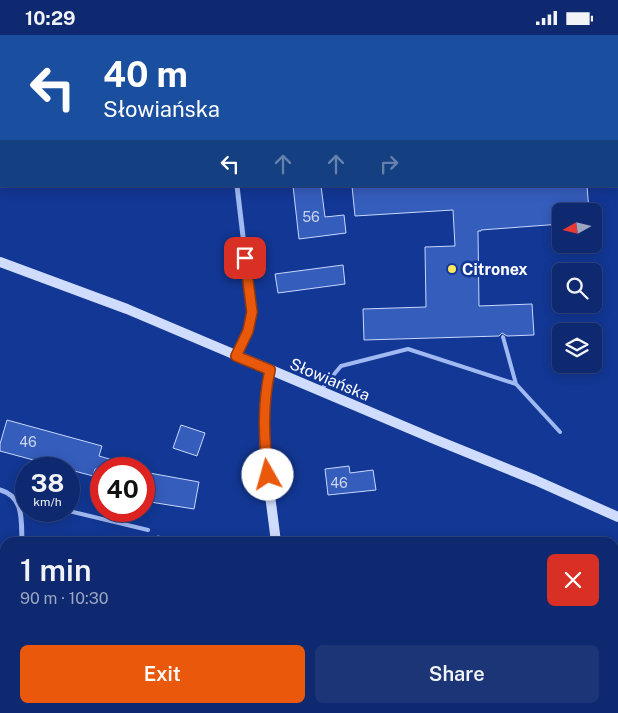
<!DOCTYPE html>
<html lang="en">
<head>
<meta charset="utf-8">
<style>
  :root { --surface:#0e296f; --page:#1c3577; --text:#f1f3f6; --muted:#9ba6c3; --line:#2e4582; --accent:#ea580c }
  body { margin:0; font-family:"Public Sans",sans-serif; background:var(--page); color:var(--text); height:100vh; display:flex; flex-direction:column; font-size:19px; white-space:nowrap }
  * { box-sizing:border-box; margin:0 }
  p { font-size:16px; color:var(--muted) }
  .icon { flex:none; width:28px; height:28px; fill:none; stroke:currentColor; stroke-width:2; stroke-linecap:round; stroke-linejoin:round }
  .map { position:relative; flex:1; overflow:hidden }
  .panel { position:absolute; left:0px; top:502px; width:619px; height:176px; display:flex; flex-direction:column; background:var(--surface); border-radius:15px 15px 0 0; box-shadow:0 2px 12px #0003,0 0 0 1px var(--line) }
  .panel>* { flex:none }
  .guide { position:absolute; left:0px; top:0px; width:619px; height:152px; box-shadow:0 2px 12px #0003,0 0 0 1px var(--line); background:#1a4fa0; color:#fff; overflow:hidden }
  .needle { width:32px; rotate:262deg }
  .tools { position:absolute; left:552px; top:168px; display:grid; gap:10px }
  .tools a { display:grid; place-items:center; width:50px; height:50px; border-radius:8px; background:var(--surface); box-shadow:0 2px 12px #0003,0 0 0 1px var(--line); font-size:25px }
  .speed { position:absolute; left:15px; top:422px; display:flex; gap:10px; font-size:25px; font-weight:700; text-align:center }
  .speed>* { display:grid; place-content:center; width:65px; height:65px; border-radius:50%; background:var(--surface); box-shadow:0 2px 12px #0003,0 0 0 1px var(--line); line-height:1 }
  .speed small { font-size:12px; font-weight:400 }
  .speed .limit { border:8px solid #d22; background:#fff; color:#111 }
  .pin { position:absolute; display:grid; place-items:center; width:42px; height:42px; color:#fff; margin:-21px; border-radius:10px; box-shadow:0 2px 8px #0006 }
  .me { position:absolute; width:55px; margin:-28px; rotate:353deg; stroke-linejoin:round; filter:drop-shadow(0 0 4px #0008) }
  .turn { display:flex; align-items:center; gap:18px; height:105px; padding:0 20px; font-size:22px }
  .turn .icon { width:65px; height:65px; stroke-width:2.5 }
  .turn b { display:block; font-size:35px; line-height:42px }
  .lanes { display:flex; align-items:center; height:48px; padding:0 20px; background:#0003; justify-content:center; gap:25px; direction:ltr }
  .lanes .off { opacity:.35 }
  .round { display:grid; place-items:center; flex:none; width:52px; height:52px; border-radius:8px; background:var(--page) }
  .summary { display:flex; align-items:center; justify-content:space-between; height:85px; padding:0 20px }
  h1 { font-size:30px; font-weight:600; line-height:38px }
  .action { display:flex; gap:10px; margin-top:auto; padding:10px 20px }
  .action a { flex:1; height:58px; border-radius:8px; background:var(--accent); color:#fff; font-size:20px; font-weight:600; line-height:58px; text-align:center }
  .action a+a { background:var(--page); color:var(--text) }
  .status { display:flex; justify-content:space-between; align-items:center; height:35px; padding:0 25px; background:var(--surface); direction:ltr }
  .status svg { height:14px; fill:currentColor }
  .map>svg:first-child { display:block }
  .green { fill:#244fb4 }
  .building { fill:#355dbc; stroke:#c8d8fd }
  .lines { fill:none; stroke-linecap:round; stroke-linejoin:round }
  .path { stroke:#a0b9f3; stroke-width:3; stroke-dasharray:2.5 4; stroke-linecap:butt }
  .lane { stroke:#a0b9f3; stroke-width:4 }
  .street { stroke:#a0b9f3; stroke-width:5 }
  .secondary { stroke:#cfdcfd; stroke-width:10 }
  .route-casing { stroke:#983908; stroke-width:12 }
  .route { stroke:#ea580c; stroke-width:9 }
  .poi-dot { fill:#ffe962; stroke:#123794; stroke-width:2 }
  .labels { text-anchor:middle; stroke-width:5; stroke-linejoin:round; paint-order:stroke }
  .number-label { font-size:14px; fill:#ccd6ee }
  .poi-label { font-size:16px; font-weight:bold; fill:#fff; stroke:#123794; text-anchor:start }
  .street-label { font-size:16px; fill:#fff; stroke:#123794 }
</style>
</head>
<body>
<div class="status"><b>10:29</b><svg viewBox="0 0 49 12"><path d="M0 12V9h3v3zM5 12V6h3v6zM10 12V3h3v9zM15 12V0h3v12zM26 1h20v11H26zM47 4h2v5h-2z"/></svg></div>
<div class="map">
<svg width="618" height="678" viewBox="0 0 618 678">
  <rect width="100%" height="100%" fill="#123794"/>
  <path class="green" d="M618,587V678H340V674H614V588Z"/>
  <path class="building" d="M293,151H321L325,182L344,180L346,198L299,204Z
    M352,151H587L589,176H561V189L481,195V196H478L479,271L532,269L534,300L507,301L502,298L499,301L364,305L363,274L426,272L425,212L455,211L453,175L355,181Z
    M343,230L345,249L278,258L275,239Z
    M7,385L102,411L99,421L130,430L129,434H95L93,441L0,416V409Z
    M181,390L205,398L197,421L173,413Z
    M349,431L350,438L373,435L376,455L328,460L325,434Z
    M144,437L199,447L194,474L144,466Z"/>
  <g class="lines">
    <path class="path" d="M157,502L207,508
      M614,537L618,539
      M614,577L618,575
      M0,658H5
      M435,674L453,678
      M375,678L376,674"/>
    <path class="lane" d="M503,302L516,349
      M320,356L341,331L408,314L516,349L560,397
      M17,466L26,467
      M69,476L148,495"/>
    <path class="street" d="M218,0L219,1
      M236,321L248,296L252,277L237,151
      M0,455C25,462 21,486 22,508
      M0,551L5,552
      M35,674V678"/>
    <path class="secondary" d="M0,227L127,274L434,404L535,445L618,482
      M270,335C256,392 270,451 276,508
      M296,674L297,678"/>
  </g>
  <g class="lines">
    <defs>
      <path id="route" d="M245,223L252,277L248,296L236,321L270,335C262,370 264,405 268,440"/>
    </defs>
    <use href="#route" class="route-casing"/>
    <use href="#route" class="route"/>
  </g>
  <circle class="poi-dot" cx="452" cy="234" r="5"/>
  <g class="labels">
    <g class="number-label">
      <text x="311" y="187">56</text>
      <text x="28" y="412">46</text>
      <text x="339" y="453">46</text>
    </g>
    <g class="poi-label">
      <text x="462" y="240">Citronex</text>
    </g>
    <g class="street-label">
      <text transform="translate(330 344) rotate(23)" y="6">Słowiańska</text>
    </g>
  </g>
</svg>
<div class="tools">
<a><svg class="needle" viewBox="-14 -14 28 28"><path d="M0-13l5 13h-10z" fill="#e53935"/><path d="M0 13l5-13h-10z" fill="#9ba6c3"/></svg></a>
<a><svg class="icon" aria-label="search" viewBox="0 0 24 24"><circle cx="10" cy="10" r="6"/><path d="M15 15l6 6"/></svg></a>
<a><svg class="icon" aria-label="layers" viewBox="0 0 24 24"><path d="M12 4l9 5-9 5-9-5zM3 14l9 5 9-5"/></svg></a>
</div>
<div class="speed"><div>38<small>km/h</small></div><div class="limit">40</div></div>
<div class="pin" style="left:245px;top:223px;background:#d93025"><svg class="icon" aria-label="arrive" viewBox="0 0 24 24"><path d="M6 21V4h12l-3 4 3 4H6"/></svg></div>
<svg class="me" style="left:268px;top:440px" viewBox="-20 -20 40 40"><circle r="19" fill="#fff"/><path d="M0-13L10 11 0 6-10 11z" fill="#ea580c"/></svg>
<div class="guide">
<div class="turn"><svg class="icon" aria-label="left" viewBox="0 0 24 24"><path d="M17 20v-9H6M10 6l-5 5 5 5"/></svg><div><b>40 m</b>Słowiańska</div></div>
<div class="lanes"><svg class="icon" aria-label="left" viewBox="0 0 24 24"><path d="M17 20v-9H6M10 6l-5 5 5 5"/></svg><svg class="icon off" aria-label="ahead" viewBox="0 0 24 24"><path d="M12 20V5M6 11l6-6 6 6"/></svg><svg class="icon off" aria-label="ahead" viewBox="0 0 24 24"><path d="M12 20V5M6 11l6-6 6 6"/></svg><svg class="icon off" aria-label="right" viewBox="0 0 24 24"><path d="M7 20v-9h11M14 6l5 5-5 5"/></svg></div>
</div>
<section class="panel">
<div class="summary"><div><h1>1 min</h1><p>90 m · 10:30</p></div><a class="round" style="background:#d93025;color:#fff"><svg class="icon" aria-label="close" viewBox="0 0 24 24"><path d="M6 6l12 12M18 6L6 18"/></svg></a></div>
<div class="action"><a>Exit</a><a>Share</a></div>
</section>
</div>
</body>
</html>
